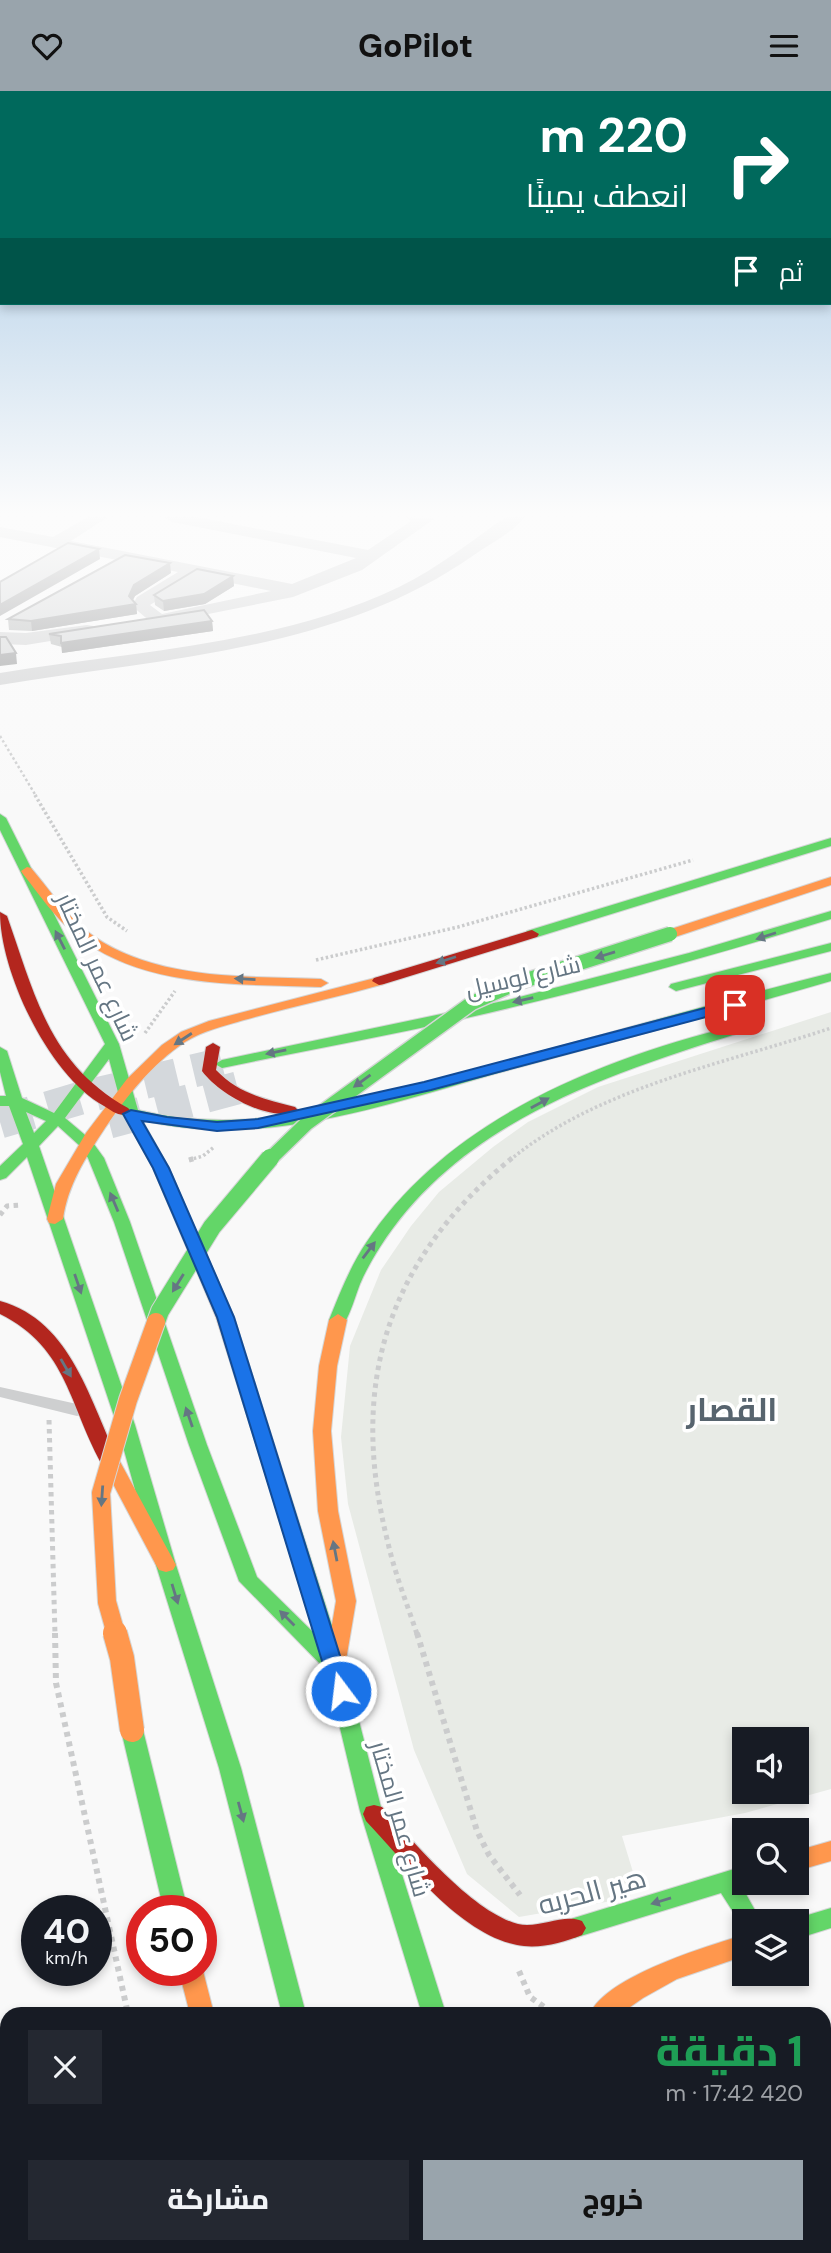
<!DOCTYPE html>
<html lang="ar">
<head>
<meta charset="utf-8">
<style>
  :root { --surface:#171b24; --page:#242831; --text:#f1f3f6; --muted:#9ea1a6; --accent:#99a4ac }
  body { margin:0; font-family:"DM Sans",Cairo,sans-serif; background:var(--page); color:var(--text); direction:rtl; height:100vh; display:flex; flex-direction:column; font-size:26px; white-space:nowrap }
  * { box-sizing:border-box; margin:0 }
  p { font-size:23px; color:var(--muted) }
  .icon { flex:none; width:38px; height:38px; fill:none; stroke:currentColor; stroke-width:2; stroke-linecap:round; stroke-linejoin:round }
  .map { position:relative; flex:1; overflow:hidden; direction:ltr }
  .panel { position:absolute; left:0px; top:1916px; width:831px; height:247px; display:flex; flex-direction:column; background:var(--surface); border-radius:21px 21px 0 0; box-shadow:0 4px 10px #0003; direction:rtl }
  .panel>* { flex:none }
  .banner { position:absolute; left:0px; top:0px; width:831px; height:214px; box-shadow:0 4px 10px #0003; direction:rtl; background:#00695c; color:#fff; overflow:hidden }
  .controls { position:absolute; left:732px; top:1636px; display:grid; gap:14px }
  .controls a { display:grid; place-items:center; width:77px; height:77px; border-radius:0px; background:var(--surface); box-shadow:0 4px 10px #0003; font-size:35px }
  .speed { position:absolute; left:21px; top:1804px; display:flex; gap:14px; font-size:35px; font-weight:700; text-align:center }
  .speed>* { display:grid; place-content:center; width:91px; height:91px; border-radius:50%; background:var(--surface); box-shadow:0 4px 10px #0003; line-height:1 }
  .speed small { font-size:18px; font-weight:400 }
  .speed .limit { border:10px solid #d22; background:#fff; color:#111 }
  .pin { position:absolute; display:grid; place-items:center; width:60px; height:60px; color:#fff; margin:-30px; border-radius:14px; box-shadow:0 4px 10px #0006 }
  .me { position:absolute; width:77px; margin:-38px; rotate:345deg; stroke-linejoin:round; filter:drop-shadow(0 0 5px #0008) }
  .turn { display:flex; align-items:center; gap:24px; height:147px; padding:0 28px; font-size:32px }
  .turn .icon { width:91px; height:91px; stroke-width:2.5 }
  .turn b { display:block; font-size:49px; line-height:60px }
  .then { display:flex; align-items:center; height:66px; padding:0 28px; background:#0003; gap:14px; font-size:26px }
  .round { display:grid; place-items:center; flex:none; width:74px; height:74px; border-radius:0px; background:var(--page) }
  .head { display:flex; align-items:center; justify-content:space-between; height:119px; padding:0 28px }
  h1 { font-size:42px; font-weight:800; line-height:52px; color:#1e9e55 }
  .cta { display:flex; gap:14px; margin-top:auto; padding:14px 28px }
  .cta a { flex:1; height:80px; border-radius:0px; background:var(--accent); color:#111; font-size:28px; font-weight:800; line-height:80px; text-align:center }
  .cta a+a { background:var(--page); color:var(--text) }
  header { display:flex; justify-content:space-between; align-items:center; height:91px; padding:0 28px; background:var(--accent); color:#111; font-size:32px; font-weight:800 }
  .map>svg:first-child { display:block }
  .green { fill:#e8ebe6; fill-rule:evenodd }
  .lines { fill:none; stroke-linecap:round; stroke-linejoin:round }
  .highway-tunnel { stroke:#d4d8dc; stroke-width:33; stroke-dasharray:33 17; stroke-linecap:butt }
  .fast-casing { stroke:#d5d6d7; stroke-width:2 }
  .slow-casing { stroke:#d5d6d7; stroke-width:2 }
  .jam-casing { stroke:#d5d6d7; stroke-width:2 }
  .path-far3 { stroke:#cbcccd; stroke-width:2.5; stroke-dasharray:2.5 2.5; stroke-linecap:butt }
  .path-far2 { stroke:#cbcccd; stroke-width:3.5; stroke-dasharray:2.5 2.5; stroke-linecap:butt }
  .path-far1 { stroke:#cbcccd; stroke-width:5; stroke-dasharray:4.5 4.5; stroke-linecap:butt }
  .path { stroke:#cbcccd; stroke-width:6; stroke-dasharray:5 5; stroke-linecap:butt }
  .lane { fill:#cecfd0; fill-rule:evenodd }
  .street { fill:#cecfd0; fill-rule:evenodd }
  .fast { fill:#63d668; fill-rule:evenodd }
  .slow { fill:#ff974d; fill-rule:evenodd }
  .jam { fill:#b3261e; fill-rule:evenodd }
  .fast-bridge-far1-casing { stroke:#d5d6d6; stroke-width:17; stroke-linecap:butt }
  .fast-bridge-casing { stroke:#d5d6d6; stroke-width:20; stroke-linecap:butt }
  .slow-bridge-far1-casing { stroke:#d5d6d6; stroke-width:20; stroke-linecap:butt }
  .slow-bridge-casing { stroke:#d5d6d6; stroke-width:26; stroke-linecap:butt }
  .fast-bridge-far1 { stroke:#63d668; stroke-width:14 }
  .fast-bridge { stroke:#63d668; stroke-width:18 }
  .slow-bridge-far1 { stroke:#ff974d; stroke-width:18 }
  .slow-bridge { stroke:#ff974d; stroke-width:24 }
  .wall { fill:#b3b5b5 }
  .shaded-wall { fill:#929394 }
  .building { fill:#d0d2d3; stroke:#929394; stroke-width:2 }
  .oneway { fill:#657683 }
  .route { fill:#1a73e8; stroke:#114b97; stroke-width:2 }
  .labels { text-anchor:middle; stroke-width:7; stroke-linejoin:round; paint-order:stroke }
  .street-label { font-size:24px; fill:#657683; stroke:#fff }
  .near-street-label { font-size:28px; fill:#657683; stroke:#fff }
  .district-label { font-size:32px; font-weight:bold; fill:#57646e; stroke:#fff }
</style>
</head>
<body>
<header><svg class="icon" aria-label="menu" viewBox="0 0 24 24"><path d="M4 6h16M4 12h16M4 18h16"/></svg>GoPilot<svg class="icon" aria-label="heart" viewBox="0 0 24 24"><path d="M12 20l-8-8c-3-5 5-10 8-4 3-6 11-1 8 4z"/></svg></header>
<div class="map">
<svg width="831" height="2162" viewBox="0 0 831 2162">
  <rect width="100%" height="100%" fill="#f9f9f9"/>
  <path class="green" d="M831,921V1698L745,1722L622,1745L636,1791L629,1807L519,1826L467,1783L414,1659L348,1413L341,1346L350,1255L381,1179L411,1135L439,1101L493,1056L528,1031L598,996ZM744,1648H796V1701H744Z
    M831,1937V2162H704L701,2156H824V1939Z"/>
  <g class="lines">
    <path class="highway-tunnel" d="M0,1031L84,1006L222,973
      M109,1031L241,996"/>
    <defs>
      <path id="fast" d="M0,723L6,727L119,953L138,1019C262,1050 387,1002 507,970C615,941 723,909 831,882V890C727,920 624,948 520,976C399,1008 268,1061 142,1029L169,1077L191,1129L183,1134L175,1129L153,1077L124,1025L115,1020L122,1016L109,968L65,1027L91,1049L104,1067L130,1131L207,1354L257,1486L314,1542L262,1372L264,1367H278L280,1372L345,1575L382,1720L446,1923H422L360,1720L326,1579L239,1490L189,1354L114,1131L88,1067L80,1055L58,1035L39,1055L135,1334L176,1474L241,1677L306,1923H282L219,1677L156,1474L117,1334L27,1066L6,1087L0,1089V1075L23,1053L9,1015H0V1005H6L0,981V956L7,960L22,1007L54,1022L105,953L0,739ZM26,1021L46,1030L34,1042Z
        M831,747V755L537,846H527L525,843L527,840Z
        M831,820V828C709,866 586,900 462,928C382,946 302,960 222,977L215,973L222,969L508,909L689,862Z
        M831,852V860L676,900L669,896L671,893Z
        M734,935L739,936L741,939L739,942C606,984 460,1031 380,1156C373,1167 365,1181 360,1193C355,1206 351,1221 344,1233H332L329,1229C340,1202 350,1176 366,1152C446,1030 597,969 734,935Z
        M132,1630L140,1633L143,1639L188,1820H164L121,1639L124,1633Z
        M744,1775V1792H752L742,1796L761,1830H744V1838L721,1802L574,1847L566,1844L562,1837L566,1830L574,1827Z
        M831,1817V1837L796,1848V1830H788Z
        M246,2156H272L273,2162H247Z
        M342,2156H368L370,2162H344Z
        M493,2156H519L521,2162H495Z
        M537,2156H563L564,2162H538Z"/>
      <path id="slow" d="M27,776L31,777C49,798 64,821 84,838C148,890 243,885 321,888L328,892L321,896C241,893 141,898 75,843C54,826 39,803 23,783L21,780Z
        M831,786V794L675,846H665L663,843L665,840Z
        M379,886L386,890L384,893C338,906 290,916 244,929C224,935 202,940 185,951C152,973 127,1005 105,1037C86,1066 68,1093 63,1128L55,1133L49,1132L47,1128L56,1093L86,1042L127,988L162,954L181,941L209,930Z
        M183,1124L191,1129L234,1226L280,1372L278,1377H264L262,1372L216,1226L175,1129Z
        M338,1223L347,1229L337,1275L331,1340L338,1420L356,1510L345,1575L342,1581L335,1583L328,1581L325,1575L336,1510L318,1420L313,1340L319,1275L329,1229Z
        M111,1365L118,1367L176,1474L173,1479L166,1481L159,1479L156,1474L102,1372L104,1367Z
        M831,1750V1770L796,1780V1760Z
        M744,1844V1865L677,1888L643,1907L620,1923H590C605,1886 707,1855 744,1844Z
        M201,1876L203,1880L214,1923H190L179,1880H201Z"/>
      <path id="jam" d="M0,821L7,825C35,904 49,973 128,1017L131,1020L128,1023C119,1026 112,1020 104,1015C49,985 0,881 0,821Z
        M532,839L539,843L537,846L384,893L379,894L372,890L374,887Z
        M213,952L220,956L216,979C239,1003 265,1008 295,1016L298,1019L295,1022C266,1029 219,1003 202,980L206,956Z
        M0,1210C73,1230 90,1313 120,1372L118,1377H104C69,1317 69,1257 0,1223Z
        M374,1714L382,1716C414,1751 472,1821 518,1833C539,1838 563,1822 582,1830L586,1837L582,1844C565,1851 543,1857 524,1855C464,1849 405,1771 366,1730L363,1723L366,1716Z"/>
    </defs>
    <use href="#fast" class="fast-casing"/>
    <use href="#slow" class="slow-casing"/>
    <use href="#jam" class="jam-casing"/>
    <path class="path-far3" d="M0,645L36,705"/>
    <path class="path-far2" d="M35,704L107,826L127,840
      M316,869L458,836L693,769
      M145,942L175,900
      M189,1069L203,1065L214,1056
      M510,1069C599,996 724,973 831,937"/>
    <path class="path-far1" d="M189,1069L196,1067
      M0,1124L7,1115L22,1114
      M49,1329L55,1543
      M417,1543C407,1513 395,1483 388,1452C348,1294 386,1170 512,1067"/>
    <path class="path" d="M55,1542L56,1592L128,1923
      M417,1542L477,1740L489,1764L520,1804
      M519,1880L530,1906L554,1923
      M181,2156L182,2162
      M615,2156L616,2162"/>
    <path class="lane" d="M0,1296L77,1313L83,1315L85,1319L83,1323L77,1325L0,1306Z"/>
    <path class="street" d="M88,426H108L71,450L292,493L356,467L172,431L164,426H197L368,459L411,430L405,426L434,428L362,479L293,506L158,533L152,532L132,515L137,506L178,481L0,446V436L53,446ZM197,485L271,500L162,523L150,514Z
      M506,426H525C513,441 490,453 474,464C336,561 161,567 0,594V582C133,560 276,555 399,496C438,477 471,450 506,426Z
      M87,534L93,535L96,539L93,543L26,554L0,553V541L26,542Z"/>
    <use href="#fast" class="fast"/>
    <use href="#slow" class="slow"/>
    <use href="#jam" class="jam"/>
    <defs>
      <path id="fast-bridge-far1" d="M269,1069L307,1032L472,912L517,892L670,843"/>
      <path id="fast-bridge" d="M156,1231L160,1220L212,1136L270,1067"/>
      <path id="slow-bridge-far1" d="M116,1543L107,1511L101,1402L128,1309L156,1231"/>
      <path id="slow-bridge" d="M115,1542L122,1567L132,1639"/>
    </defs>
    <use href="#fast-bridge-far1" class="fast-bridge-far1-casing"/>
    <use href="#fast-bridge" class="fast-bridge-casing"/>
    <use href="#slow-bridge-far1" class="slow-bridge-far1-casing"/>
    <use href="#slow-bridge" class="slow-bridge-casing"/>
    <use href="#fast-bridge-far1" class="fast-bridge-far1"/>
    <use href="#fast-bridge" class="fast-bridge"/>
    <use href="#slow-bridge-far1" class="slow-bridge-far1"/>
    <use href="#slow-bridge" class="slow-bridge"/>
  </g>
  <path class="wall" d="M171,482L135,505L133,509L136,513L137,523L32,540L9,539L8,528Z
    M233,485L234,495L205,513L164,520L155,514L154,504Z
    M212,530L213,540L62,562V556L51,553L49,543Z"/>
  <path class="shaded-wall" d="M99,458L100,468L0,525V514Z
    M170,472L171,482L135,505L130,514L136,513L137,523L32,540L31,530L129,505L134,494Z
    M233,485L234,495L205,513L164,520L163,510Z
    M212,530L213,540L62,562L61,552Z
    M16,562L17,573L0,575V564Z"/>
  <path class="building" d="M68,452L99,458L0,514V491Z
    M125,464L170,472L134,494L129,505L136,513L31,530L8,528Z
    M197,478L233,485L204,503L163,510L154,504Z
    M204,519L212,530L61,552V545L49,543Z
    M0,546H6L16,562L0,564Z"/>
  <defs><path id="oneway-solid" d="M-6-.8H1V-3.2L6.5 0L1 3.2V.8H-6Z" transform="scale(1.75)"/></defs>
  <g class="oneway">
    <use href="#oneway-solid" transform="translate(766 845) rotate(162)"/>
    <use href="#oneway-solid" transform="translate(60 849) rotate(-117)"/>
    <use href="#oneway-solid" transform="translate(605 864) rotate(163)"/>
    <use href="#oneway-solid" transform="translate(446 869) rotate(162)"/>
    <use href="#oneway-solid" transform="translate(245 888) rotate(-177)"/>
    <use href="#oneway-solid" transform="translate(523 909) rotate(167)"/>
    <use href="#oneway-solid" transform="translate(183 948) rotate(147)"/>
    <use href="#oneway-solid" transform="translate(276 961) rotate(168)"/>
    <use href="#oneway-solid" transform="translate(362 990) rotate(144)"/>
    <use href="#oneway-solid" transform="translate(540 1012) rotate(-29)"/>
    <use href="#oneway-solid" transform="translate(114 1111) rotate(-113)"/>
    <use href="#oneway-solid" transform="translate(369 1159) rotate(-53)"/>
    <use href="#oneway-solid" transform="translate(178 1192) rotate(122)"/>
    <use href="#oneway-solid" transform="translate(78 1193) rotate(71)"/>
    <use href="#oneway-solid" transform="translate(66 1277) rotate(60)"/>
    <use href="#oneway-solid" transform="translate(189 1326) rotate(-109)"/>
    <use href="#oneway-solid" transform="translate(102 1405) rotate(94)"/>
    <use href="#oneway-solid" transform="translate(335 1460) rotate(-101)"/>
    <use href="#oneway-solid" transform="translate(175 1503) rotate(73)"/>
    <use href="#oneway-solid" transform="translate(287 1527) rotate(-135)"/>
    <use href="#oneway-solid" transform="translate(241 1721) rotate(75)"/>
    <use href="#oneway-solid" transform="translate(661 1810) rotate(163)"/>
  </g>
  <linearGradient id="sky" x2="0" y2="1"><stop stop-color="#9dc2e2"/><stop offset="0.58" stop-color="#fcfcfc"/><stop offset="1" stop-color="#fcfcfc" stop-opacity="0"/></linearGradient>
  <rect width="831" height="729" fill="url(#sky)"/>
  <path class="route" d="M735,909L742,914L740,917L431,999L258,1037L217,1040L142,1030L169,1077L234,1226L351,1600L348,1606L341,1608L333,1606L217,1226L153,1077L123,1023L131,1019L167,1026L217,1031L258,1028L424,991Z"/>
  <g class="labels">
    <g class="street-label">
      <text transform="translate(97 876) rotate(65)" y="8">شارع عمر المختار</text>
      <text transform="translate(523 886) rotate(-13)" y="8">شارع لوسيل</text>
      <text transform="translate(400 1728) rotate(74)" y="8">شارع عمر المختار</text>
    </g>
    <g class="near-street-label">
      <text transform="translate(592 1800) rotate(-15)" y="10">هير الحربه</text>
    </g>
    <g class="district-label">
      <text x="732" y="1330">القصار</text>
    </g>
  </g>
</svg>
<div class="controls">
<a><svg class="icon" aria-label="sound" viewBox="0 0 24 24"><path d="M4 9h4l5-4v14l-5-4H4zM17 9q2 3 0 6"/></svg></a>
<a><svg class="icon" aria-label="search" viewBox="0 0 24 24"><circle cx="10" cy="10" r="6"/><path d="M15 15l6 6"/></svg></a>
<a><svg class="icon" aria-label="layers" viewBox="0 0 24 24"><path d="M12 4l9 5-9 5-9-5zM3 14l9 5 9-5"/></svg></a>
</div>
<div class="speed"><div>40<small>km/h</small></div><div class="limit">50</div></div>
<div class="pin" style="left:735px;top:914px;background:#d93025"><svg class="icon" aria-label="arrive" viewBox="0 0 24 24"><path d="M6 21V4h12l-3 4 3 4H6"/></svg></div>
<svg class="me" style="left:341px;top:1600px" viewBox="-20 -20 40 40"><circle r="17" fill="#1a73e8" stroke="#fff" stroke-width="3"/><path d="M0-11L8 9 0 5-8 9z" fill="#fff"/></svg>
<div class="banner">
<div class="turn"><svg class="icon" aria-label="right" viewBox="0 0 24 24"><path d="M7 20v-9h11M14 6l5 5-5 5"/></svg><div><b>220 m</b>انعطف يمينًا</div></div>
<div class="then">ثم<svg class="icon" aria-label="arrive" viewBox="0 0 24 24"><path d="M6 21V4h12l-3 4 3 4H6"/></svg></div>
</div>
<section class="panel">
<div class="head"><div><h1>1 دقيقة</h1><p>420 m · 17:42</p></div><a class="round"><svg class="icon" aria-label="close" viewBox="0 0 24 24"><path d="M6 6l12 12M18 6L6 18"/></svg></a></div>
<div class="cta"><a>خروج</a><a>مشاركة</a></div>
</section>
</div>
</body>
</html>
